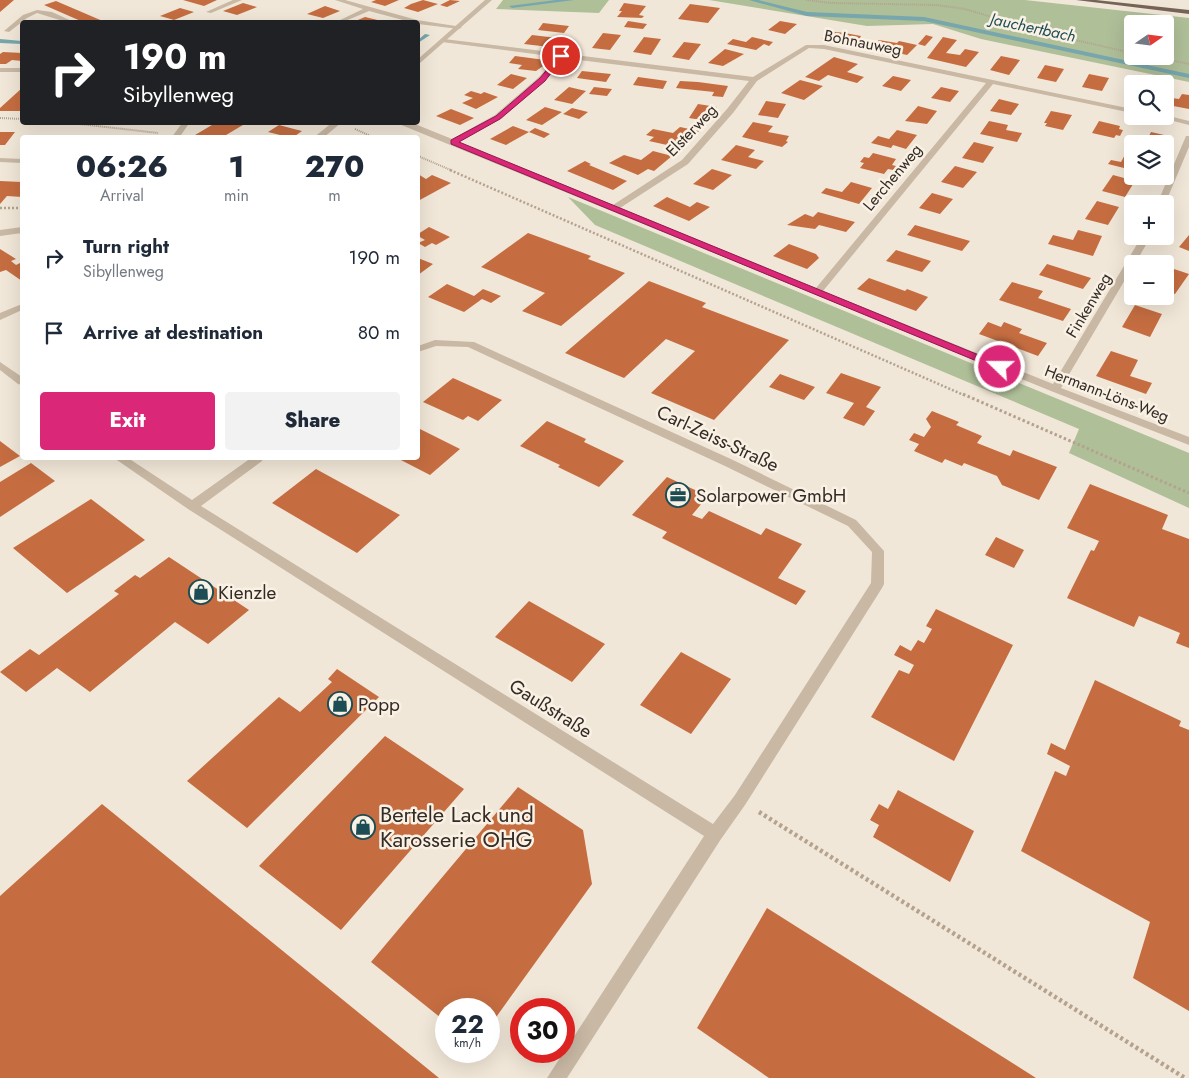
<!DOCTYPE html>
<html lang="en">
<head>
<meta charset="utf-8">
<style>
  :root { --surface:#fff; --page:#f2f2f3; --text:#1f2937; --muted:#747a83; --accent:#db2777 }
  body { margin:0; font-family:Jost,sans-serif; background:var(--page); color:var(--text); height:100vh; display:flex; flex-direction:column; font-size:19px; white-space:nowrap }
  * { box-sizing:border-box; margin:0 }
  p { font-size:16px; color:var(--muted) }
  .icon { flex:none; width:28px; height:28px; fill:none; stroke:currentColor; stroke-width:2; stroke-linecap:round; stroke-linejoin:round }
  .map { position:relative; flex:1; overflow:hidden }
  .panel { position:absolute; left:20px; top:135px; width:400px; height:325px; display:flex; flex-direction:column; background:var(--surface); border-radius:5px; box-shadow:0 5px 20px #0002 }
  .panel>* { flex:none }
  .top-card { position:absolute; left:20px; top:20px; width:400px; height:105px; border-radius:5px; box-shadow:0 5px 20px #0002; background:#202124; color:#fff; overflow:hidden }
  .needle { width:32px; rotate:76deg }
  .buttons { position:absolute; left:1124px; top:15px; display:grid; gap:10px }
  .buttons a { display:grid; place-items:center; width:50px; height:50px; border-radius:5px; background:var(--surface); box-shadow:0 5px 20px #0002; font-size:25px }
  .speed { position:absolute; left:435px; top:998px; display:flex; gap:10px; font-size:25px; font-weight:700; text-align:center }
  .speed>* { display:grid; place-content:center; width:65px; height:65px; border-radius:50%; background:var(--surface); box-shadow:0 5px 20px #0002; line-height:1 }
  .speed small { font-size:12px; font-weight:400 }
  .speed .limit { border:8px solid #d22; background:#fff; color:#111 }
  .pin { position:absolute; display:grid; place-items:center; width:42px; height:42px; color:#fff; margin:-21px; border:2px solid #fff; border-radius:50%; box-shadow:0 1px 5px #0007 }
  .me { position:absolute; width:55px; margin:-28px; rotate:292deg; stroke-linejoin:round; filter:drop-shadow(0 0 4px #0008) }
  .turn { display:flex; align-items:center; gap:18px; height:105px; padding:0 20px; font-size:22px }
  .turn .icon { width:65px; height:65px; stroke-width:2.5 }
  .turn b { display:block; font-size:35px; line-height:42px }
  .eta { display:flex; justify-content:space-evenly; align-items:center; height:85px; text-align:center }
  .eta b { font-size:30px; font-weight:800; line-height:35px }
  .button { display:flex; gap:10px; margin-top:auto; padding:10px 20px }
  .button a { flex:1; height:58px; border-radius:5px; background:var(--accent); color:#fff; font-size:20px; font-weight:800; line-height:58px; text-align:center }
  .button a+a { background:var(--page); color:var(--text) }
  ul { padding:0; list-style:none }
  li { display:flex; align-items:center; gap:15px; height:75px; padding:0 20px }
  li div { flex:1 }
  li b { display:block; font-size:19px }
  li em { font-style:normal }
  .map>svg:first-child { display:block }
  .green { fill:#afbf98; fill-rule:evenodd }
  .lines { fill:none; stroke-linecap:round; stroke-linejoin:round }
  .stream { fill:#77a6ad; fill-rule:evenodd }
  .building { fill:#c56d41 }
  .path-far3 { stroke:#b4a28e; stroke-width:2; stroke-dasharray:1 1; stroke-linecap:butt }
  .path-far2 { stroke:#b4a28e; stroke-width:2.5; stroke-dasharray:2 2; stroke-linecap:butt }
  .path-far1 { stroke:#b4a28e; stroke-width:3; stroke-dasharray:2.5 2.5; stroke-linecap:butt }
  .path { stroke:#b4a28e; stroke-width:4.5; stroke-dasharray:3 3; stroke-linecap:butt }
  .minor { fill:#c8b8a4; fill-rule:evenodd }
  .tertiary { fill:#c8b8a4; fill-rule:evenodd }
  .primary { fill:#766457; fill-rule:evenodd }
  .route { fill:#db2777; stroke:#8e194d }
  .labels { text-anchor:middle; stroke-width:5; stroke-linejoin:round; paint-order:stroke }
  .far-water-label { font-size:16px; font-style:italic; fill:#1c4c54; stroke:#f9f1e4 }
  .far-street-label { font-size:16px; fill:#342b26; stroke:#f9f1e4 }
  .street-label { font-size:19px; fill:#342b26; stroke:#f9f1e4 }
  .poi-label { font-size:19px; fill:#342b26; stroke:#f9f1e4; text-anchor:start }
  .near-poi-label { font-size:22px; fill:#342b26; stroke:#f9f1e4; text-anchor:start }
</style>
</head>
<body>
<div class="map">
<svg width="1189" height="1078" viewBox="0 0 1189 1078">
  <rect width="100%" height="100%" fill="#f1e7d8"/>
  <path class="green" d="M503,0H609L599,13L496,9Z
    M709,0H1025L1189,18V82L981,39L933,24L867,26ZM1132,24H1165V56H1132Z
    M568,197L1189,453V508L1069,453L1079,429L595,225Z"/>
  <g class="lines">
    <path class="stream" d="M556,0H574L512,8L509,6Z
      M749,0H758L807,12L924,17L1189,74V78L924,21L807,16Z
      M425,34L430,35L418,43V40Z
      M0,39L22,41V44L0,43Z"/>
  </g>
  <path class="building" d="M0,0H14L0,12Z
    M183,0H217L204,6Z
    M376,0H399L385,6L371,2Z
    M423,0L438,4L418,12L404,8L411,4Z
    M450,0L460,1L447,7L440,5Z
    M56,1L105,22H83L44,5Z
    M243,3L257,7L237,15L223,11Z
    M624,3L646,6L639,15L644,16L642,18L617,17L622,11H619Z
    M690,4L720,8L708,23L678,19Z
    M325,6L340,11L323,18L307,14Z
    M180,8L194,12L174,20L160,16Z
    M365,17L386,22H353Z
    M628,21L647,24L643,29L624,27Z
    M780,21L797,24L785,34L768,30Z
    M543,23L569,26L564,33L538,30Z
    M827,31L845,33L861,36L857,44L822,39Z
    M603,33L621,35L610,50L592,48Z
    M532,35L566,39L558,48L524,44Z
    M926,35L933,37L925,46L918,44Z
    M644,37L661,39L651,55L633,52Z
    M752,37L773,42L769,46L764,44L756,50L727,44L733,39L746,42Z
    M943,37L957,40L946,53L960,55L965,49L979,52L966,67L927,58Z
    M879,40L897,43L899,41L917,45L907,55L871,47Z
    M684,42L701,44L689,60L672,57Z
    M725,49L744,54L723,66L708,63Z
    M3,52L22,53V61L12,60L6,64H0V54Z
    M515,56L545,60L542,64H546L536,71L518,69L522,65L509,63Z
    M1001,56L1020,60L1009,75L990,70Z
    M834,57L858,64L847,72L864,77L857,83L828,75L819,81L805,77Z
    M1045,65L1064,69L1056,82L1037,78Z
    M582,71L611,74L606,82L577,78Z
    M511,74L527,78L513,89L497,85Z
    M1089,74L1109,78L1102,91L1082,87Z
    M893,76L911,80L901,91L882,86Z
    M638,77L667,81L663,89L633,85Z
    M800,80L823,86L804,100L781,93Z
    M680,81L698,82L728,86L723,97L712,96L714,92L676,88Z
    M569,87L586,91L572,104L554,100Z
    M594,87L612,89L607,96L589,94Z
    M941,87L959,91L950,102L931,98Z
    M22,88V111H0V108Z
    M471,91L481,94L484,92L498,97L476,109L462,103L473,98L464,95Z
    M1182,94L1189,95V109L1168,105L1172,98L1179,99Z
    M999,99L1019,104L1011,115L990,111Z
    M766,101L786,104L778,118L758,115Z
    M698,104L717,107L708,121L689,118Z
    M918,106L937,111L927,124L905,121Z
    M545,107L562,112L542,125L526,120Z
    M572,108L588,112L579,119L563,114Z
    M451,109L474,118L460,125L436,116Z
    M1051,111L1072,115L1063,130L1045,126L1047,123H1044Z
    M989,121L1008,125L1006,130L1022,133L1017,142L980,134Z
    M1099,121L1120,126L1119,129L1123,130L1120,136L1116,135L1114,138L1092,133Z
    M217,122H248L221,138H190Z
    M753,122L773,126L768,132L789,136L786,141L788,142L782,147L742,137Z
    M279,125L294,129L302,131L292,138L268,132Z
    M513,126L529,132L535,128L550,134L544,138L529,132L506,145L490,139Z
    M680,127L699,131L685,145L670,142L667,145L649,141L654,137L646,135L653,129L673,133Z
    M897,130L917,135L906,149L893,145L891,148L871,143L878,136L889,139Z
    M0,132H15L5,145H0Z
    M1151,132L1173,137L1167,150L1165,144L1133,142L1136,137L1147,140Z
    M974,142L994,147L983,163L962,158Z
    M736,145L755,150L748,157L764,161L756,169L721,160Z
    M653,151L672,156L654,171L648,169L638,175L609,163L624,155L641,160Z
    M1127,151L1132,152V170L1108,164L1111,160L1121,162Z
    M873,153L896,159L892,165L896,166L893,170L888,169L884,174L860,168L864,163L860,162L864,157L869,158Z
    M585,161L591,164L589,165L627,181L613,190L567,171Z
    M955,166L977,172L963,188L941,182Z
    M712,169L732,175L713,190L693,184Z
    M418,174L426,179L432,175L451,183L418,201Z
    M1113,175L1135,181L1125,197L1102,191Z
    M0,181L22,182V197L7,196L0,204Z
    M851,182L872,188L859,204L821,193L826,188L842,192Z
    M932,193L953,199L940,214L919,208Z
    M667,197L690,207L697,202L710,207L689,221L653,206Z
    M1097,201L1119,207L1108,225L1085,219Z
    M818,212L855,222L846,232L819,225L815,229L787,225L805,214L813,217Z
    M915,225L970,241L962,251L907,235Z
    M429,227L450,237L436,245L432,243L425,247L418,243L425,240L418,236V234Z
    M1078,230L1102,236L1093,256L1048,244L1053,235L1073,240Z
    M528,233L591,256L588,259L625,273L561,326L522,311L545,293L481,267Z
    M1189,235V251L1179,247Z
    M789,244L816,254L819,258L807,269L773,256Z
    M0,249L16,259L11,261L16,265L22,262V281L6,270L0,272Z
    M896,250L931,261L922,272L886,261Z
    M418,258L433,264L418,275Z
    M1047,264L1091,278L1083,289L1039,275Z
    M1165,266L1189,274L1175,294L1165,291Z
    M869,278L905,291L907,289L928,297L916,311L857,289Z
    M649,281L706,303L702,307L789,340L714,420L651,393L695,351L666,339L624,378L565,353Z
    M1012,282L1043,291L1038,298L1071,309L1063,321L999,300Z
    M447,284L474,296L483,289L501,296L491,303L482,299L464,312L428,297Z
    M1135,305L1162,314L1150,337L1122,327Z
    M988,322L1001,327L1004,322L1022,329L1019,333L1047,343L1038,356L979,334Z
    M1111,351L1138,360L1130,376L1152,383L1146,394L1096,376Z
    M841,373L881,387L866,407L875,411L864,426L843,418L854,403L826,393Z
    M780,374L815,387L804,400L769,387Z
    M453,378L502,400L478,421L468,416L463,420L423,402Z
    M932,411L959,422L956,425L982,436L977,443L1010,456L1013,450L1057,467L1039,500L1002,485L997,476L964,463L962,466L945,459L942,463L914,451L919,444L909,440L914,433L924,437L931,427L926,419Z
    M547,421L586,439L584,442L624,461L599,487L558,467L560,465L520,446Z
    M418,428L460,449L430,475L397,458H418Z
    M0,441L20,456L0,467Z
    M31,463L55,481L0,517V482Z
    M316,469L400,515L357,553L272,503Z
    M667,477L708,496L692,515L702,519L709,511L761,535L766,528L802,544L778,578L806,591L796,605L662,538L667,532L632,515Z
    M1090,484L1168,515L1162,529L1189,539V648L1176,643L1180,633L1139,616L1134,627L1067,598L1091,550L1094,551L1099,541L1067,528Z
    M91,499L145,540L67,593L13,548Z
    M996,537L1024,550L1014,568L985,555Z
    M169,557L249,610L208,644L175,622L90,692L57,668L26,692L0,672L30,649L39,655L119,594L114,591L135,575L140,578Z
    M529,601L605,644L572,682L495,637Z
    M936,609L1013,645L954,761L871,717L899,670L909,674L914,665L894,655L900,645L911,651L918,640L924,643L932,629L926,626Z
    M681,652L731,679L691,734L640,705Z
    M337,669L379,697L247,828L187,781L279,697L300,712L332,682L328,679Z
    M1095,680L1181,721L1179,726L1189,730V1011L1133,978L1150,922L1021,851L1055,771L1066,776L1070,766L1047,754L1051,743L1065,750Z
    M385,736L464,789L341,930L259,866Z
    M518,787L583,830L592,884L489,1027V1009H446V1022L371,962Z
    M898,790L974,831L950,882L873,837L879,825L870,820L879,804L888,809Z
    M102,804L439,1078H0V896Z
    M767,908L1036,1078H769L697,1028Z"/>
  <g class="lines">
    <path class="path-far3" d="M806,0L831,3L936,5L965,9L1049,34L1132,53
      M1151,56L1189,64
      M0,118L22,119
      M62,122L158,133
      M355,129L375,138
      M418,156L453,171"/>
    <path class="path-far2" d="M450,170L966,396
      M0,208H18"/>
    <path class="path-far1" d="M963,394L1189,493"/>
    <path class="path" d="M759,812L1185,1078"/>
    <path class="minor" d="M233,0H242L211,13L206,12Z
      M335,0H345L417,20L462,27L459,29L418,24L369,11L343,22H336L363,9Z
      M37,10L52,12L74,22H66L37,13L27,18L9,32L4,31L23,15Z
      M444,39L753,77L806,45H824L1132,109V113L993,84L823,291L1053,384L1142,236H1151L1135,264H1132V268L1061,388L1189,437V445L1051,391L399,124L410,122L452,139L495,115L539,77L557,57L442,42V40ZM809,48L824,49L986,83L816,288L620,208L688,164L733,113L757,81ZM563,58L749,81L727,109L682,160L613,205L458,142L501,119L545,81Z
      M0,68H22V72H0Z
      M1165,115L1189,121V125L1154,116Z
      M183,122H190L179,138H171Z
      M1186,136H1189V147L1165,204H1157Z
      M0,158L22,159V163L0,162Z
      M22,227V233L0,236V230Z
      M435,340L474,342L733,460L856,520L884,551V584L882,588L745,805L721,839L567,1078H547L704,836L188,509L114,458H128L192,500L251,458H263L262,461L201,506L713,824L735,795L871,583L872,552L848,526L725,466L468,347L436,346L418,352V346Z
      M0,362L22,377V385L18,384L0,370Z"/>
    <path class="tertiary" d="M485,0H492L420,63L418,64V59Z
      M333,122H342L323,138H313Z
      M22,304V310L0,320V313Z"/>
    <path class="primary" d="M1076,0H1096L1189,10V14Z"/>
  </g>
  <path class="route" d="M559,55L564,56L545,81L500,119L459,142L1003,365V369H996L451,144V140L496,116L540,78Z"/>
  <defs>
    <symbol id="office-ring" viewBox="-11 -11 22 22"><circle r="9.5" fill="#f9f1e4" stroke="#1c4c54" stroke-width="1.5"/><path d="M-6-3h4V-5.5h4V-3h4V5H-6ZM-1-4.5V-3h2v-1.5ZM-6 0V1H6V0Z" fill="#1c4c54"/></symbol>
    <symbol id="shop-ring" viewBox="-11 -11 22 22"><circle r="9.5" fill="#f9f1e4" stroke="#1c4c54" stroke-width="1.5"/><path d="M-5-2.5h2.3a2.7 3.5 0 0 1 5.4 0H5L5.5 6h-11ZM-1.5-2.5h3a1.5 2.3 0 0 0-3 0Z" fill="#1c4c54"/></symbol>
  </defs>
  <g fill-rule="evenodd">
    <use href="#office-ring" x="664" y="481" width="28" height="28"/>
    <use href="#shop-ring" x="187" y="578" width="28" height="28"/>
    <use href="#shop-ring" x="326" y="690" width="28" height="28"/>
    <use href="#shop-ring" x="349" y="813" width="28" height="28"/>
  </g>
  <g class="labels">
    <g class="far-water-label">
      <text transform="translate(1033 27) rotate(12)" y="6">Jauchertbach</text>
    </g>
    <g class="far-street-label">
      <text transform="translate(863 42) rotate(11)" y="6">Bohnauweg</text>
      <text transform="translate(691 130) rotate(-46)" y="6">Elsterweg</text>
      <text transform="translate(892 177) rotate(-50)" y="6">Lerchenweg</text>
      <text transform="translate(1088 305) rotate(-59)" y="6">Finkenweg</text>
      <text transform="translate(1107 393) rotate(21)" y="6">Hermann-Löns-Weg</text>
    </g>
    <g class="street-label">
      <text transform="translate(718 438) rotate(25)" y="7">Carl-Zeiss-Straße</text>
      <text transform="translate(551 708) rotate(32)" y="7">Gaußstraße</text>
    </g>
    <g class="poi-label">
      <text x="696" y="502">Solarpower GmbH</text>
      <text x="218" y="599">Kienzle</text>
      <text x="358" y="711">Popp</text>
    </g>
    <g class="near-poi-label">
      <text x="380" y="822">Bertele Lack und<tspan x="380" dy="25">Karosserie OHG</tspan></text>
    </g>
  </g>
</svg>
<div class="buttons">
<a><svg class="needle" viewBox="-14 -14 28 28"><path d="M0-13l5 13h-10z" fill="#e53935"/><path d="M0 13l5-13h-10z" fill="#747a83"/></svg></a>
<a><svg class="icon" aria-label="search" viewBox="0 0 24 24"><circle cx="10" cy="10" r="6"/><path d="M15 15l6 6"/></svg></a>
<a><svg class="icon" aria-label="layers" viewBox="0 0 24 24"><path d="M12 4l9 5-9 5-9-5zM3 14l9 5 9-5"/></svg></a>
<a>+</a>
<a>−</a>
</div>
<div class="speed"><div>22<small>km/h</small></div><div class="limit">30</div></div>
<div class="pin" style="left:561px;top:56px;background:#d93025"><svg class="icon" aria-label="arrive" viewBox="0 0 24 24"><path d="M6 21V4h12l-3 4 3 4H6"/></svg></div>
<svg class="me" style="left:1000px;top:367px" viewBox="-20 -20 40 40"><circle r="17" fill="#db2777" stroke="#fff" stroke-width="3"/><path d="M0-11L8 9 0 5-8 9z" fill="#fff"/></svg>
<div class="top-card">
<div class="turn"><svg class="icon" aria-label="right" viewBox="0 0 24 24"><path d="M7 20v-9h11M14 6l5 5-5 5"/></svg><div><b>190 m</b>Sibyllenweg</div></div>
</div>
<section class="panel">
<div class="eta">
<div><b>06:26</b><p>Arrival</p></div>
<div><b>1</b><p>min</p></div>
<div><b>270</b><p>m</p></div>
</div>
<ul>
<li><svg class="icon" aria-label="right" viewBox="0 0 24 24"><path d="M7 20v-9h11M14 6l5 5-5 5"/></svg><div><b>Turn right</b><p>Sibyllenweg</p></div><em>190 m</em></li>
<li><svg class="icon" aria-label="arrive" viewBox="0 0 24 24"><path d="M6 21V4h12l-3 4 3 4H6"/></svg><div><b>Arrive at destination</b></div><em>80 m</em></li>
</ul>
<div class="button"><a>Exit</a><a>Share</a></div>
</section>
</div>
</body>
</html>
